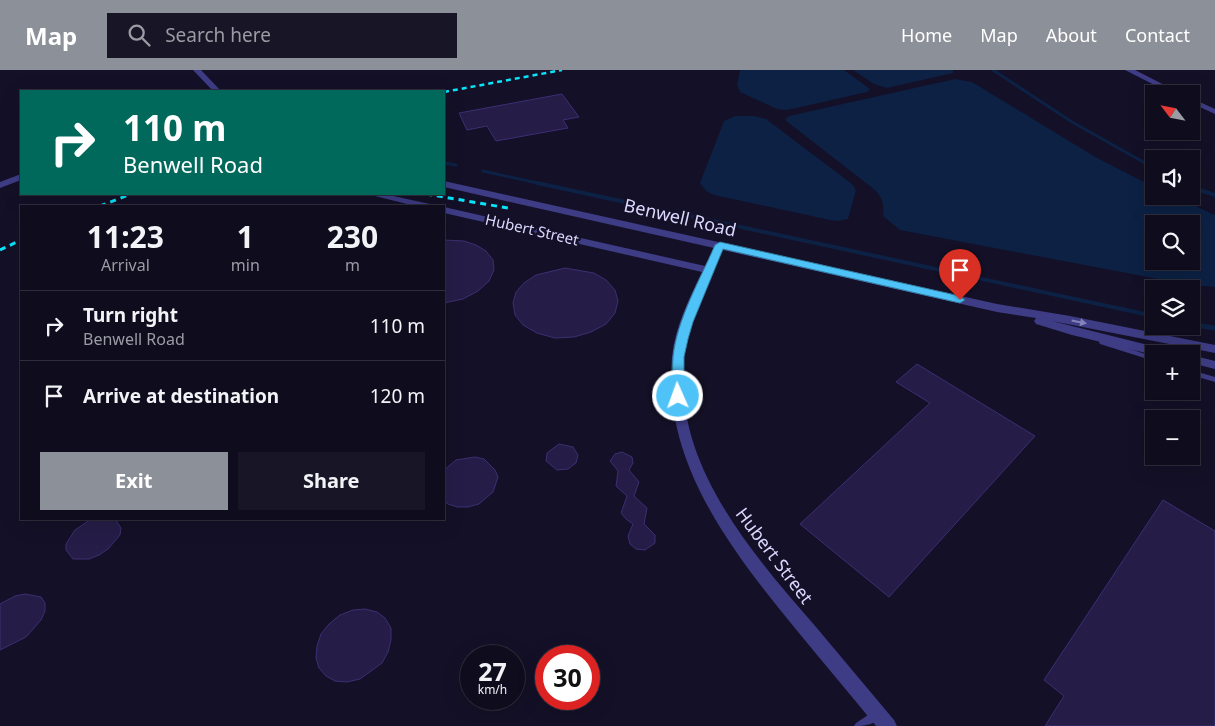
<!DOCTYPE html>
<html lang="en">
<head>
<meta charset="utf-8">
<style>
  :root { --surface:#0f0c1d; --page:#181526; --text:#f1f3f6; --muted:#9b9ba4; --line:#2f2c3b; --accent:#8c9099 }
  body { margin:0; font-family:"Noto Sans",sans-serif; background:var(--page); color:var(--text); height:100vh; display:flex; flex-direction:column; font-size:19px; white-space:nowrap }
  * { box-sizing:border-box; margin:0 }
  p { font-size:16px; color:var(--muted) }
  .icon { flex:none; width:28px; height:28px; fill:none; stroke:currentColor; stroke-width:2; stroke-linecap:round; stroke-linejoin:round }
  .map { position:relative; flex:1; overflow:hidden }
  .panel { position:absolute; left:20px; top:135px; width:425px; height:315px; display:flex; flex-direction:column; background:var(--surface); border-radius:0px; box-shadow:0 5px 20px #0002,0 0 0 1px var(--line) }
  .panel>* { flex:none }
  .top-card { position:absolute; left:20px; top:20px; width:425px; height:105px; border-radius:0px; box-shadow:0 5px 20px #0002,0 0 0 1px var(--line); background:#00695c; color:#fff; overflow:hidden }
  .needle { width:32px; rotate:302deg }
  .buttons { position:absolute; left:1145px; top:15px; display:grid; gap:10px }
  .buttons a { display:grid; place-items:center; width:55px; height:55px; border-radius:0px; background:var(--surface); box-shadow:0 5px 20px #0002,0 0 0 1px var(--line); font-size:25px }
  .speed { position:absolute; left:460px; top:575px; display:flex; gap:10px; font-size:25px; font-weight:700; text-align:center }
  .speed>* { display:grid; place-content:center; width:65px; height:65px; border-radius:50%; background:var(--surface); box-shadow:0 5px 20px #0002,0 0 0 1px var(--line); line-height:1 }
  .speed small { font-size:12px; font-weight:400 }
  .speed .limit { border:8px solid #d22; background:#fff; color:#111 }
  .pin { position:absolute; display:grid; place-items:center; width:42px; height:42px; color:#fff; margin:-51px -21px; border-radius:50% 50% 50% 0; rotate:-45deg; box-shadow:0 0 5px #0007 }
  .pin .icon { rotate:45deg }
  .me { position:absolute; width:55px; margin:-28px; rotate:358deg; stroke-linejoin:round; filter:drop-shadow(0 0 4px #0008) }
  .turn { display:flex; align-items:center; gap:18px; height:105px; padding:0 20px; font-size:22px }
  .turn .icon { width:65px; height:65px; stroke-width:2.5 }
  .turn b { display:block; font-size:35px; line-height:42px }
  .eta { display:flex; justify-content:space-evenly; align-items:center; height:85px; text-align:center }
  .eta b { font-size:30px; font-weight:700; line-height:35px }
  .action { display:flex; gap:10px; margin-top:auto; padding:10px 20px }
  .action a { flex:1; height:58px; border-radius:0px; background:var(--accent); color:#fff; font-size:20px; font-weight:700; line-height:58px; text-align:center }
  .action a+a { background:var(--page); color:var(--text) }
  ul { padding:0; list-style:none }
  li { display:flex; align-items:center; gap:15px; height:70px; padding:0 20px; border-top:1px solid var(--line) }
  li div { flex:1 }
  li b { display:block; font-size:19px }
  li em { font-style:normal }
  header { display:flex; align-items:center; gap:30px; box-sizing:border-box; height:70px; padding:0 25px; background:var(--accent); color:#fff }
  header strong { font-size:24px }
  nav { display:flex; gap:28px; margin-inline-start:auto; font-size:18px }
  .search { width:350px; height:45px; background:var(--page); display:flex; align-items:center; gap:12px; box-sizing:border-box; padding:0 18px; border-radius:0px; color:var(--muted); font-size:19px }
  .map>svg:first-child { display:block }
  .water { fill:#0c2144; fill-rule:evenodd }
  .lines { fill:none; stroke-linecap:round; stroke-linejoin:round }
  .stream-far2 { stroke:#0c2144; stroke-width:3 }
  .stream-far1 { stroke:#0c2144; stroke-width:4 }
  .stream { stroke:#0c2144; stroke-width:5 }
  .building { fill:#251d47; stroke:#3c2f73 }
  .service { fill:#3e3c85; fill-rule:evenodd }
  .minor { fill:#3e3c85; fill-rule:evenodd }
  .rail-far1 { stroke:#08e5f9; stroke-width:2.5; stroke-dasharray:5 4; stroke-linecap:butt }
  .rail { stroke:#08e5f9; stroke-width:3; stroke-dasharray:6 5; stroke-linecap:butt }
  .oneway { fill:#8582bb }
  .route { fill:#4fc3f7; stroke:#337fa1 }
  .labels { text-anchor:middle; stroke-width:5; stroke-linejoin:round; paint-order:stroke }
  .far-street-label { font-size:15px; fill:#dbd7fe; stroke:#141027 }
  .street-label { font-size:18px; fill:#dbd7fe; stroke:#141027 }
</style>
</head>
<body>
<header>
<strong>Map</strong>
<div class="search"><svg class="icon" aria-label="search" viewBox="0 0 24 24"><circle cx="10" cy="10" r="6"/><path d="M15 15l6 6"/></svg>Search here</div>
<nav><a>Home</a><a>Map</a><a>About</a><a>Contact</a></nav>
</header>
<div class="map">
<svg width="1215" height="656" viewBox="0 0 1215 656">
  <rect width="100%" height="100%" fill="#141027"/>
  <path class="water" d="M740,0H844L870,19L867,22L787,40L777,39L740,22L737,15Z
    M853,0H953V3L887,18L874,14Z
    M955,9L972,12L1097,88L1154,117V126H1173L1215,145V217L1190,215L900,160L883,146C884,134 883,129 875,120L785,50L789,46ZM1154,154H1191V191H1154Z
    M735,46H754L766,49L852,114L856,120L848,149L838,151L830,150L714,125L706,121L700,113L724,51Z"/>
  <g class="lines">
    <path class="stream-far2" d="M993,0L1072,52L1154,98
      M444,93L456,95
      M483,101L542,114"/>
    <path class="stream-far1" d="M537,113L1154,246
      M1191,117L1215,125
      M1191,254L1202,256"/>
    <path class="stream" d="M1194,255L1215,258"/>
  </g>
  <path class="building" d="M562,24L579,47L563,50L568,58L496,71L487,56L467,60L459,43Z
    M444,170L464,171L476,175L486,181L493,190L494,200L489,211L478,221L463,229L444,233Z
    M565,198L594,203L606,210L615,220L618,231L615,243L606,254L591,262L574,267L555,268L537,263L523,255L515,245L513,233L516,222L524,213L536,205Z
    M917,294L1035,366L889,527L800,454L930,333L896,312Z
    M559,374L573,377L578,385L576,393L568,399L557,400L546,391L547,383Z
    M622,382L632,387L633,393L629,400L639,412L634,426L647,438L644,454L655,465V473L645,480L636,479L630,474L628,466L633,454L626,449L621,443L627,426L616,416L618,401L610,391L615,384Z
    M475,387L484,389L495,400L498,407L493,422L479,434L468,437H457L448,434L444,431V400L456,390Z
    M1163,430L1215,461V656H1045L1064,626L1044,610Z
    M91,449H115L121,458L120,465L108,479L99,485L89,489H73L66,480V474L75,460Z
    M25,524L41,527L45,533V541L41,550L26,567L0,580V534L15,526Z
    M365,539L377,542L385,548L391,558V570L388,582L382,593L360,609L347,612L335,611L326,606L319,598L316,588L317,576L321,564L329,554L340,545L353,540Z"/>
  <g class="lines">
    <path class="service" d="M1100,270H1104L1154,287V291L1100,274L1099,272Z
      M1191,300L1215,307V312L1191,305Z
      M877,639L880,641L882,644C875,655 866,656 854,656L856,653Z"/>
    <path class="minor" d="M193,0H201L221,21H213Z
      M1125,0H1135L1182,24H1172Z
      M1191,28L1215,39V44L1191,33Z
      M21,104V110L0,118V112Z
      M444,111L997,234L1070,246L1215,275V283L1052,251L1168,280L1174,284L1154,285L1072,265L1036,254L1034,251L1036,248L997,242L723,180C708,213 689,248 684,286C672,393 751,482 816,557C842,588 868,619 894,650L897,656H876C849,623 821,590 794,557C732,481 662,392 672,287C675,257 689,229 702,202L444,143V137L705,196L714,178L444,117Z
      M367,124H384L430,134L432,136H415Z
      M1191,285L1215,291V299L1191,293Z"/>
    <path class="rail-far1" d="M444,22L562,0"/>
    <path class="rail" d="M426,124L508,138
      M100,136L131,124
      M0,180L21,170"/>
  </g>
  <defs><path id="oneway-solid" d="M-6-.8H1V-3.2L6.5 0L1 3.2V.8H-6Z" transform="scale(1.25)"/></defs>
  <use class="oneway" href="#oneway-solid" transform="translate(1079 252) rotate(11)"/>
  <path class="route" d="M720,172L960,226L965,230L960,233L723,179L693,252L688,269L684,287V326L678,330L673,326C673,313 672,300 673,287C677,249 700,210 715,175Z"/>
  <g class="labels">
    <g class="far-street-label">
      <text transform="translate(532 160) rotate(13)" y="5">Hubert Street</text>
    </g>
    <g class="street-label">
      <text transform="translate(680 148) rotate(13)" y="6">Benwell Road</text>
      <text transform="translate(774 486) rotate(53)" y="6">Hubert Street</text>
    </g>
  </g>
</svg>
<div class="buttons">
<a><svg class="needle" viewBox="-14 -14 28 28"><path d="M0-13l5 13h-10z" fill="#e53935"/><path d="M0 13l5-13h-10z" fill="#9b9ba4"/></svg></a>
<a><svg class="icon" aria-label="sound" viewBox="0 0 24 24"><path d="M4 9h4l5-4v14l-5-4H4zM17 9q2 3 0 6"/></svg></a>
<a><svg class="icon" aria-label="search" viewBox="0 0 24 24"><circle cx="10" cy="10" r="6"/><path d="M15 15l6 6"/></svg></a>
<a><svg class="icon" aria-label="layers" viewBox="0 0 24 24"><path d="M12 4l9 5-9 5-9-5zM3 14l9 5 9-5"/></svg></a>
<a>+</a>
<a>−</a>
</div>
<div class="speed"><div>27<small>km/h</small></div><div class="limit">30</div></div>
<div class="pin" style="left:960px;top:230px;background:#d93025"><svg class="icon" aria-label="arrive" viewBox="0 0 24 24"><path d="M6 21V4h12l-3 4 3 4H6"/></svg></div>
<svg class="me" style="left:678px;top:326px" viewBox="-20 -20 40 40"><circle r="17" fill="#4fc3f7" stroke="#fff" stroke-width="3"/><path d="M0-11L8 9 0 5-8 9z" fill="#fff"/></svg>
<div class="top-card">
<div class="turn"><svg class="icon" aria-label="right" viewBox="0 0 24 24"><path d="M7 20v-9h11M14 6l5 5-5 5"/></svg><div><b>110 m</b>Benwell Road</div></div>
</div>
<section class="panel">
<div class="eta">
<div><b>11:23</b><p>Arrival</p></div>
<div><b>1</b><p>min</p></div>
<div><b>230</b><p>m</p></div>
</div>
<ul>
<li><svg class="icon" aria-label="right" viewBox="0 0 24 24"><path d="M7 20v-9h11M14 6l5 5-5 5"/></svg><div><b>Turn right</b><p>Benwell Road</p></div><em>110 m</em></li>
<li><svg class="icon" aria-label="arrive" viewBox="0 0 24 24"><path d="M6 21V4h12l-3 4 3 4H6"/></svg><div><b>Arrive at destination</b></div><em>120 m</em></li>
</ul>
<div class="action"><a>Exit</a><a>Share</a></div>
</section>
</div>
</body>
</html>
